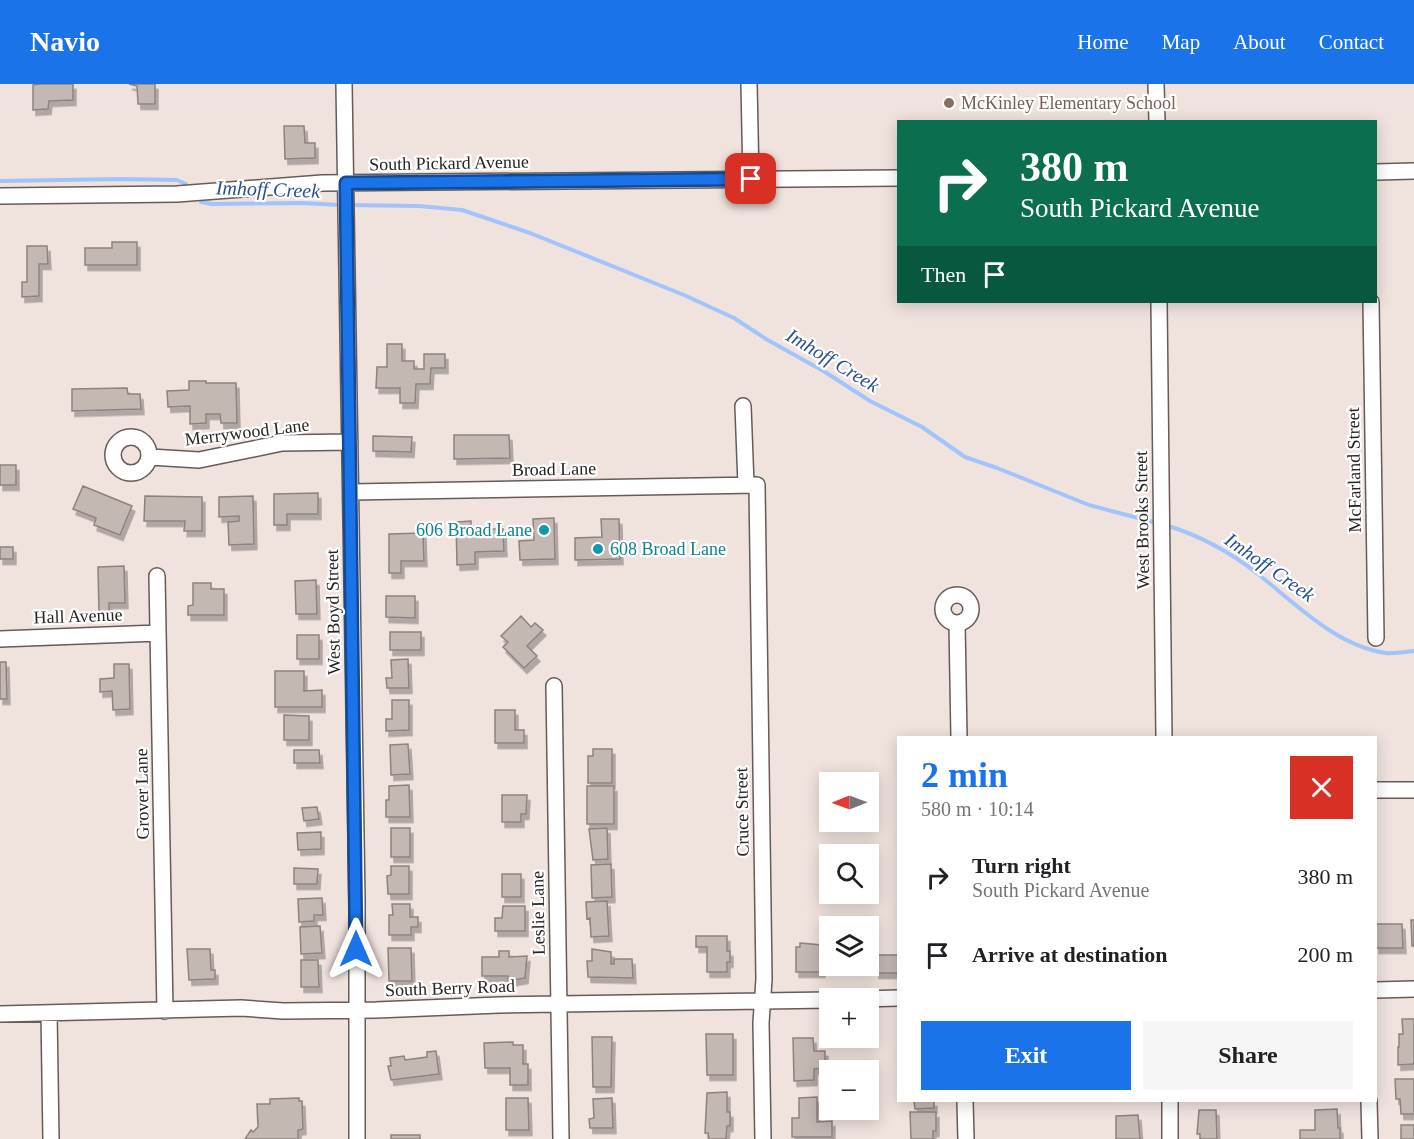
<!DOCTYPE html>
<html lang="en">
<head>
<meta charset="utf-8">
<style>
  :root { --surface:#fff; --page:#f6f6f6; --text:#202124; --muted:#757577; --accent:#1a73e8 }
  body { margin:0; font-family:"Times New Roman",serif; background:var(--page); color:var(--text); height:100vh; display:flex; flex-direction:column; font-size:22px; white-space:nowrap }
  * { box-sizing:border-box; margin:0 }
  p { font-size:20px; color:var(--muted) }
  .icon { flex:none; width:33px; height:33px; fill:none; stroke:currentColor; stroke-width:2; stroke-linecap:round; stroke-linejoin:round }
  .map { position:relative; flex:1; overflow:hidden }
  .drawer { position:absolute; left:897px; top:652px; width:480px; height:366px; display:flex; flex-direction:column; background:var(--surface); border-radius:0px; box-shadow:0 3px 15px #0003 }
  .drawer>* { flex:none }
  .top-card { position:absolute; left:897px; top:36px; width:480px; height:183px; border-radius:0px; box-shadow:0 3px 15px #0003; background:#0b6e4f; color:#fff; overflow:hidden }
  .needle { width:39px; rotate:269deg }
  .controls { position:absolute; left:819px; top:688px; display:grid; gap:12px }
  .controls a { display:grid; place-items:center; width:60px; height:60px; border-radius:0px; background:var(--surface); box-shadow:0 3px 15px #0003; font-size:30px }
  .pin { position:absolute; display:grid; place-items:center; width:51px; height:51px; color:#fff; margin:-26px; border-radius:12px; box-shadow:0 3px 9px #0006 }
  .me { position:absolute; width:66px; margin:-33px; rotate:0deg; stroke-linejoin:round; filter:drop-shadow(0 0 4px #0008) }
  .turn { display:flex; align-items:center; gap:21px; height:126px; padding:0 24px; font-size:27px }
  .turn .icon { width:78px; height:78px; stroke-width:2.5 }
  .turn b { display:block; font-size:42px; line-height:51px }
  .then { display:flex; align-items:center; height:57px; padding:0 24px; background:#0003; gap:12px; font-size:22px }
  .round { display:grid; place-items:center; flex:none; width:63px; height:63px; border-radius:0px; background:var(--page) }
  .summary { display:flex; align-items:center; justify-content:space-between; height:102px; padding:0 24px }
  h1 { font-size:36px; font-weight:700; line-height:45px; color:var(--accent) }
  .action { display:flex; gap:12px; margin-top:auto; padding:12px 24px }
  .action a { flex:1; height:69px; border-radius:0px; background:var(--accent); color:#fff; font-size:24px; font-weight:700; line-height:69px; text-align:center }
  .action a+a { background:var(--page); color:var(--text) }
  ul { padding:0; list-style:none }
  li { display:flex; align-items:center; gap:18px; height:78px; padding:0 24px }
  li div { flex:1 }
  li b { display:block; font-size:22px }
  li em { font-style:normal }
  header { display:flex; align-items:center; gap:36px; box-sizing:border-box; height:84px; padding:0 30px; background:var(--accent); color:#fff }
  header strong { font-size:28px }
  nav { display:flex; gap:33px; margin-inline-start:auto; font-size:21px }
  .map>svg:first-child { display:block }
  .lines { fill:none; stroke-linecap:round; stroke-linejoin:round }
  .stream { stroke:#a2c4fb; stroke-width:4 }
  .building { fill:#c4b8b3; stroke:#8d827d; stroke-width:1.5; filter:url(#shadow) }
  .minor-casing { stroke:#665b57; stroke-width:18 }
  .minor { stroke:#fff; stroke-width:15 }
  .route-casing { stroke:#114b97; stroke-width:15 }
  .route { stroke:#1a73e8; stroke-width:10 }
  .education-dot { fill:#8d6e63; stroke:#fff; stroke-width:2 }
  .culture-dot { fill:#0f9aa8; stroke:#fff; stroke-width:2 }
  .labels { text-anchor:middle; stroke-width:4.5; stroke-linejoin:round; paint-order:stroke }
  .education-label { font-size:18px; fill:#785e54; stroke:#fff; text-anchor:start }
  .street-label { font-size:18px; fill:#292423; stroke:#fff }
  .culture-label { font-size:18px; fill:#0d838f; stroke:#fff; text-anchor:end }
  .water-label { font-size:20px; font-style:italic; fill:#2a5092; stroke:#fff }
</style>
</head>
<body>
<header>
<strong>Navio</strong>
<nav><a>Home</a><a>Map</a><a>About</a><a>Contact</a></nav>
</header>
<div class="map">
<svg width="1414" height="1055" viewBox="0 0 1414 1055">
  <defs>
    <filter id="shadow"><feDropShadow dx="3" dy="5.5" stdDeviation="0" flood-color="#0004"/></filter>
  </defs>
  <rect width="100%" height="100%" fill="#f0e3de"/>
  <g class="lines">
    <path class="stream" d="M0,97L122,95L177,96L186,100
      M201,118L212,120L302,119L341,121
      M349,121L419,122L462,126L530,149L684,211L734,234L766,255L825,288L870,317L922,343L965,373L997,384L1089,421L1157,439
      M1165,441C1199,451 1230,468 1258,490C1296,520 1336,562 1386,569C1395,570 1405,568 1414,567"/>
  </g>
  <path class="building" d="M40,0H73V16L49,17L48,25L33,26V1Z
    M129,0H155V20H138L137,2Z
    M284,42H304L305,59H315V74L285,75Z
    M112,158H137V181H85V164H112Z
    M27,162H47L48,180H39V212L22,213V198H27Z
    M387,260H402V277H414V285H424V270H445V284H431L430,300H416L415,319H400V304H376L377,283H387Z
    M189,297H206V299H236L237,339H221L220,330H206V339L190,340V322L168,323L167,307L189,306Z
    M127,304L128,310H140L141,325L72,327V305Z
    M454,351H509L510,374L454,375Z
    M373,352L412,353L411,368L373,367Z
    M0,381H16V401H0Z
    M83,402L132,422L120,451L94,441L96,434L73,425Z
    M318,409V430H287V441H274V410Z
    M145,412L202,413V447H184L185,437H144Z
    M253,412L254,460L229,461L228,438L239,437V432L219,433V413Z
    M554,434L555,475L520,476L519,457L534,456L533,435Z
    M601,435H619L620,475L575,476V454L602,453Z
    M471,437V445H503L504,467L475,468V480L457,481L456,438Z
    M423,449L424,477H401V489H389V450Z
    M0,463H13V475H0Z
    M124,482L125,519H109V528H99L98,483Z
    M316,496L317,530H296L295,497Z
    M193,499H211V505H224V531H188V522L193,521Z
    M386,512H415V534L386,533Z
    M521,532L531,543L535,539L543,546L527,562L537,572L524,584L503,563L508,558L501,552Z
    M390,548H421V566H390Z
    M297,551H319V575H297Z
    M408,575L409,604H387L386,594H392L391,576Z
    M0,578H6L7,615H0Z
    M114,580H129L130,625L113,626L112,607L100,608V595L114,594Z
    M275,587H304V607L322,606V623H275Z
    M392,616H409V646L386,647V635H392Z
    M495,626H515V646H524V659H495Z
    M284,631L309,632V656H284Z
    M408,660L410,690L391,691L390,661Z
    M593,665H612V699H588V672H593Z
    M294,666H319L320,679H294Z
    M409,701L410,733H386V716H389V702Z
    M587,702H614V740H587Z
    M502,711H527L526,730H521V738H502Z
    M317,723L319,735L304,737L302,724Z
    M391,744H410V773H391Z
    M607,744L608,775L593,776L589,745Z
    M321,748V765L298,766L297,749Z
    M611,780L612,813L592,814L591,781Z
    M391,782H409V810H388L387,792L391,791Z
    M294,784L318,785L317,800H294Z
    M502,790H521V813H502Z
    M322,814L323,831H314V837L299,838L298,815Z
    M607,817L609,852L591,853L590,834L587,835L586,818Z
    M392,820H410V833H418V843H411V851H389V831H393Z
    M503,822H525V847H495V834H502Z
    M1411,836H1414V862H1412Z
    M1376,840H1402L1403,864H1376Z
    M320,842L322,869L301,870L300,843Z
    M696,852H727V867H730V878H727V888H707V863H696Z
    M800,859L822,861V888H796V863H800Z
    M388,864H411L412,897H389Z
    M187,865H210L211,886H215V895L189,896Z
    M592,865L611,868V880H614V875H632L633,894L588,893L587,877H592Z
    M499,867H509V873L527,872L525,894L508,897V892H482V873H499Z
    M876,871H898V889H876Z
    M301,876H318L319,903H301Z
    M1402,935H1414V980L1398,981V963H1399V950H1403Z
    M706,950H733V991H707Z
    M592,953H612L611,1003H593Z
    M793,954H813L814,967H825V984L814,985V996L794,997Z
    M513,958V961H523V980H528V1001H510V984H485L484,959Z
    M436,967L439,990L391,996L388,982H391L390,974L404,972L405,976L427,973V968Z
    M1395,995H1414V1030H1401L1400,1015H1396Z
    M727,1008V1028H730V1042H727L726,1055H709L708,1049H705L707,1009Z
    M817,1013V1038L832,1037V1053H792V1034H799V1014Z
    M299,1014V1017H302L303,1045L298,1046V1055H245L251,1046L253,1048L258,1043L257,1020H270V1015Z
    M506,1014H528L529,1046H506Z
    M612,1014L613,1044H590L589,1035L594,1034L593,1015Z
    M914,1017H934V1024L915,1025Z
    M1337,1025L1338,1044H1340V1055H1300V1046H1315V1026Z
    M1199,1026H1216L1217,1055H1200V1050H1197Z
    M910,1028H936V1047H933V1055H911Z
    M1138,1031L1140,1055H1116V1032Z
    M1401,1041H1414V1055H1401Z
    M391,1051H420V1055H391Z"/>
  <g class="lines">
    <defs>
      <path id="minor" d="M344,0L357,814V1055
        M749,0L751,95
        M1156,0L1157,38
        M1376,88L1414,87
        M0,112L177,110L322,99L898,94
        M1159,218L1164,654
        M1371,218L1376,554
        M743,322L746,401
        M113 371a18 18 0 1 1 36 0a18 18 0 1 1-36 0Z
        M150,373L199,376L282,359L350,358
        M351,408L757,401L764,895L761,939L763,1055
        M157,492L165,927
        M943 525a14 14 0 1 1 28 0a14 14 0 1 1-28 0Z
        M957,539L959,654
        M0,555L158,549
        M554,602L561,1055
        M1376,706H1414
        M1376,906L1414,905
        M863,915L898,914
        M49,929L51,1055
        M0,930L241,924L283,927L376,926L499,921L830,916
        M965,1017L966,1055
        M1170,1017V1055
        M1369,1017L1370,1055"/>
    </defs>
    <use href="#minor" class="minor-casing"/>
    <use href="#minor" class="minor"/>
  </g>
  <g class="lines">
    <defs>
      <path id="route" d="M356,865L346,99L751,95"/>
    </defs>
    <use href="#route" class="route-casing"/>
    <use href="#route" class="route"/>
  </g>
  <circle class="education-dot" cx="949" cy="19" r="6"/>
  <g class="culture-dot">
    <circle cx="544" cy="446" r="6"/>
    <circle cx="598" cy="465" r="6"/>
  </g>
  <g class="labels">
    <g class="education-label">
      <text x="961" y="25">McKinley Elementary School</text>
    </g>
    <g class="street-label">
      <text transform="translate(449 79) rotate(-1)" y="6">South Pickard Avenue</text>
      <text transform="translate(247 348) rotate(-7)" y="6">Merrywood Lane</text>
      <text transform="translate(554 385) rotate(-1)" y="6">Broad Lane</text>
      <text transform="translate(1354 386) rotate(-91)" y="6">McFarland Street</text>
      <text transform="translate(1142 436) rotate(-91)" y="6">West Brooks Street</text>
      <text transform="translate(333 528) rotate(-91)" y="6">West Boyd Street</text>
      <text transform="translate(78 532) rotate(-2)" y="6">Hall Avenue</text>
      <text transform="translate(142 710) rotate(-91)" y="6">Grover Lane</text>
      <text transform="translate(742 728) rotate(-91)" y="6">Cruce Street</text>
      <text transform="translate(538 829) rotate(-91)" y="6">Leslie Lane</text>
      <text transform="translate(450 904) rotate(-2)" y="6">South Berry Road</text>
    </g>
    <g class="culture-label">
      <text x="532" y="452">606 Broad Lane</text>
      <text x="610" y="471" text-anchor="start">608 Broad Lane</text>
    </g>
    <g class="water-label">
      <text transform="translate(268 105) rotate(2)" y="7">Imhoff Creek</text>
      <text transform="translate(833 276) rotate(31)" y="7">Imhoff Creek</text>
      <text transform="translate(1270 483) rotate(35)" y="7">Imhoff Creek</text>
    </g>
  </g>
</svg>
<div class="controls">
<a><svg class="needle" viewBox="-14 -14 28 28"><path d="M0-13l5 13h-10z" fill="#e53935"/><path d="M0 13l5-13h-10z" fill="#757577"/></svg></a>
<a><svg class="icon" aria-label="search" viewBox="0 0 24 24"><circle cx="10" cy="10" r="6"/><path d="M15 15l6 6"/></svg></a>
<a><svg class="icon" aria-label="layers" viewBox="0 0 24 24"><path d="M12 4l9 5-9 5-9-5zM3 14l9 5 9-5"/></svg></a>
<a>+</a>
<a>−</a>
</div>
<div class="pin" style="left:751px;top:95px;background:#d93025"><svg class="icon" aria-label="arrive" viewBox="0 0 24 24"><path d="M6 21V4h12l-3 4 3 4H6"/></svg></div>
<svg class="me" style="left:356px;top:865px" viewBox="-20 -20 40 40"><path d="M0-17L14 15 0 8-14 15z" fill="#1a73e8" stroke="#fff" stroke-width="4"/></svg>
<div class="top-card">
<div class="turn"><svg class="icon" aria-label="right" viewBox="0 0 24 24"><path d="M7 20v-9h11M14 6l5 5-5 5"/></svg><div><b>380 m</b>South Pickard Avenue</div></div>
<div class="then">Then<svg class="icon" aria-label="arrive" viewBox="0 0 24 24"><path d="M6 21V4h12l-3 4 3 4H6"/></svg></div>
</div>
<section class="drawer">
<div class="summary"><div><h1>2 min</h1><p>580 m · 10:14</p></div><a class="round" style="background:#d93025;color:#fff"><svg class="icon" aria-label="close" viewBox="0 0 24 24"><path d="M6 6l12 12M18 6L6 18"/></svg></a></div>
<ul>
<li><svg class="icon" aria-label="right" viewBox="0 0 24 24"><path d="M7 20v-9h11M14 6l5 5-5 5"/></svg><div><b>Turn right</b><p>South Pickard Avenue</p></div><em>380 m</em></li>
<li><svg class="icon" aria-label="arrive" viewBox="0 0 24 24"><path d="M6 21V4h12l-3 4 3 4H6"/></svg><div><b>Arrive at destination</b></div><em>200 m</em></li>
</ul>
<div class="action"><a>Exit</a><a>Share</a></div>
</section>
</div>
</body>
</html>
